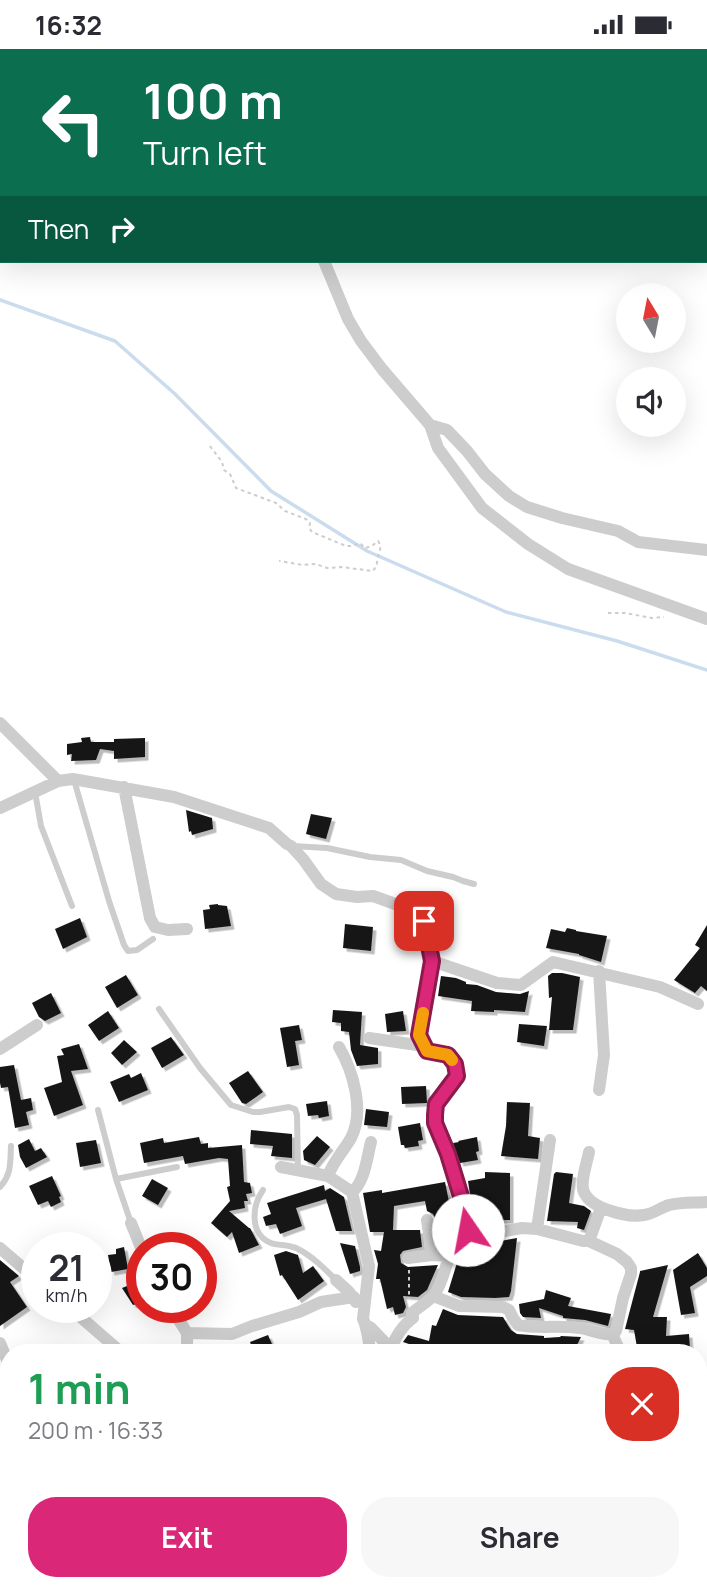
<!DOCTYPE html>
<html lang="en">
<head>
<meta charset="utf-8">
<style>
  :root { --surface:#fff; --page:#f7f7f7; --text:#2b2b33; --muted:#7c7c81; --accent:#db2777 }
  body { margin:0; font-family:Manrope,sans-serif; background:var(--page); color:var(--text); height:100vh; display:flex; flex-direction:column; font-size:26px; white-space:nowrap }
  * { box-sizing:border-box; margin:0 }
  p { font-size:23px; color:var(--muted) }
  .icon { flex:none; width:38px; height:38px; fill:none; stroke:currentColor; stroke-width:2; stroke-linecap:round; stroke-linejoin:round }
  .map { position:relative; flex:1; overflow:hidden }
  .panel { position:absolute; left:0px; top:1295px; width:707px; height:247px; display:flex; flex-direction:column; background:var(--surface); border-radius:28px 28px 0 0; box-shadow:0 7px 28px #0002 }
  .panel>* { flex:none }
  .guide { position:absolute; left:0px; top:0px; width:707px; height:214px; box-shadow:0 7px 28px #0002; background:#0b6e4f; color:#fff; overflow:hidden }
  .needle { width:46px; rotate:350deg }
  .buttons { position:absolute; left:616px; top:234px; display:grid; gap:14px }
  .buttons a { display:grid; place-items:center; width:70px; height:70px; border-radius:50%; background:var(--surface); box-shadow:0 7px 28px #0002; font-size:35px }
  .speed { position:absolute; left:21px; top:1183px; display:flex; gap:14px; font-size:35px; font-weight:700; text-align:center }
  .speed>* { display:grid; place-content:center; width:91px; height:91px; border-radius:50%; background:var(--surface); box-shadow:0 7px 28px #0002; line-height:1 }
  .speed small { font-size:18px; font-weight:400 }
  .speed .limit { border:10px solid #d22; background:#fff; color:#111 }
  .pin { position:absolute; display:grid; place-items:center; width:60px; height:60px; color:#fff; margin:-30px; border-radius:14px; box-shadow:0 4px 10px #0006 }
  .me { position:absolute; width:77px; margin:-38px; rotate:348deg; stroke-linejoin:round; filter:drop-shadow(0 0 5px #0008) }
  .turn { display:flex; align-items:center; gap:24px; height:147px; padding:0 28px; font-size:32px }
  .turn .icon { width:91px; height:91px; stroke-width:2.5 }
  .turn b { display:block; font-size:49px; line-height:60px }
  .then { display:flex; align-items:center; height:66px; padding:0 28px; background:#0003; gap:14px; font-size:26px }
  .round { display:grid; place-items:center; flex:none; width:74px; height:74px; border-radius:28px; background:var(--page) }
  .overview { display:flex; align-items:center; justify-content:space-between; height:119px; padding:0 28px }
  h1 { font-size:42px; font-weight:700; line-height:52px; color:#1e9e55 }
  .button { display:flex; gap:14px; margin-top:auto; padding:14px 28px }
  .button a { flex:1; height:80px; border-radius:28px; background:var(--accent); color:#fff; font-size:28px; font-weight:700; line-height:80px; text-align:center }
  .button a+a { background:var(--page); color:var(--text) }
  .status { display:flex; justify-content:space-between; align-items:center; height:49px; padding:0 35px; background:var(--surface); direction:ltr }
  .status svg { height:19px; fill:currentColor }
  .map>svg:first-child { display:block }
  .lines { fill:none; stroke-linecap:round; stroke-linejoin:round }
  .stream { stroke:#cadced; stroke-width:3.5 }
  .building { fill:#171717; filter:url(#shadow) }
  .path { stroke:#cdcdcd; stroke-width:2; stroke-dasharray:3.5 3.5; stroke-linecap:butt }
  .service { stroke:#cdcdcd; stroke-width:6 }
  .minor { stroke:#cdcdcd; stroke-width:12 }
  .route-casing { stroke:#8e194d; stroke-width:18 }
  .route { stroke:#db2777; stroke-width:12 }
  .slow { stroke:#f59e0b; stroke-width:12 }
</style>
</head>
<body>
<div class="status"><b>16:32</b><svg viewBox="0 0 49 12"><path d="M0 12V9h3v3zM5 12V6h3v6zM10 12V3h3v9zM15 12V0h3v12zM26 1h20v11H26zM47 4h2v5h-2z"/></svg></div>
<div class="map">
<svg width="707" height="1541" viewBox="0 0 707 1541">
  <defs>
    <filter id="shadow"><feDropShadow dx="3.5" dy="3.5" stdDeviation="0" flood-color="#0004"/></filter>
  </defs>
  <rect width="100%" height="100%" fill="#fff"/>
  <g class="lines">
    <path class="stream" d="M0,251L115,292L175,345L271,442L367,502L506,563L617,592L707,621
      M0,1417L9,1421
      M181,1533L191,1541"/>
  </g>
  <path class="building" d="M90,688L91,693H114V690L145,689V708L114,710V702L100,700L96,711L71,712L72,705L67,706V695L82,693L81,689Z
    M186,761L212,769L213,780L192,786L191,782L189,783Z
    M311,765L332,769L326,790L306,785Z
    M218,855V856L227,857L231,877L205,880L203,861L210,860L209,856Z
    M80,869L87,888L63,900L55,880Z
    M345,875L373,878L371,902L343,899Z
    M707,876V942L701,937L695,944L674,931L700,899L695,896Z
    M567,879L576,881V882L607,887L601,913L579,906V905L546,899L551,880L565,883Z
    M552,924H562L580,928L573,981H549L552,948L549,949L548,927Z
    M126,926L138,946L117,959L105,938Z
    M441,927L456,929L466,933V935L477,936L496,943L520,945L529,942L525,963L494,961V963L471,962L472,952L438,947Z
    M51,944L61,964L45,972L39,968L32,954Z
    M333,961L362,963L360,996L378,999V1015L357,1017L351,1001L349,983L341,982V974L332,973Z
    M108,962L119,979L99,992L88,976Z
    M403,962L406,982L387,983L385,965Z
    M519,975L547,977L544,997L517,993Z
    M299,976L302,991L295,992L299,1016L287,1018L280,979Z
    M171,988L184,1006L162,1019L151,999Z
    M124,991L137,1003L122,1016L111,1004Z
    M79,995L88,1020L71,1022L83,1056L54,1067L44,1039L62,1033L57,1007L64,1006L61,1000Z
    M14,1016L21,1051L31,1049L33,1061L26,1063L29,1076L15,1079L8,1038L1,1039L0,1034V1018Z
    M248,1022L263,1043L246,1055L242,1054L229,1034Z
    M141,1024L148,1041L119,1053L110,1033L129,1025L131,1029Z
    M426,1037L427,1054L402,1055L401,1038Z
    M327,1052L329,1067L319,1069L318,1066L308,1067L306,1055Z
    M507,1053L530,1054L528,1087L540,1089L538,1110L501,1107L506,1077Z
    M366,1060L389,1063L387,1078L364,1076Z
    M420,1074L423,1091L418,1092L419,1097L405,1099L404,1096H401L398,1078Z
    M251,1081L292,1085V1109L271,1107L273,1097L250,1095Z
    M317,1087L330,1098L315,1116L304,1111L303,1102Z
    M199,1088L201,1095L208,1094V1099L242,1096L244,1133L250,1134L252,1144L246,1145L248,1152H244L245,1159L229,1162L249,1179H250L259,1196L239,1204L232,1183L227,1188L211,1174L230,1152L227,1138L230,1137L228,1110L219,1109L185,1115L183,1107L144,1114L140,1094L163,1089L164,1094Z
    M477,1088L479,1102L476,1103L478,1111L460,1114L453,1094L459,1093L458,1092Z
    M29,1090L35,1102L41,1099L47,1108L26,1119L20,1108L18,1096Z
    M96,1091L101,1114L80,1118L76,1094Z
    M485,1123L510,1124V1171H477V1151L471,1152L468,1132L485,1129Z
    M556,1123L573,1125L569,1154L584,1157L591,1162L584,1181L577,1179L578,1173L547,1172L554,1125Z
    M52,1127L61,1147L59,1148L61,1153L51,1158L48,1152L38,1156L29,1137Z
    M152,1130L168,1139L158,1156L142,1147Z
    M445,1133L454,1177L446,1178L447,1188L439,1190L435,1169L433,1165L427,1162L425,1152L394,1157L393,1181H420L422,1198L403,1202L400,1206L401,1214L408,1218L438,1216L427,1241L418,1248L403,1247L406,1258L403,1264L395,1266L393,1258L387,1260L380,1230H376L378,1215L374,1201L381,1202L384,1183H370L363,1144L382,1141V1144Z
    M324,1136L325,1142L330,1139L344,1148L352,1182H336L326,1150L296,1159L302,1177L280,1185L276,1175L266,1177L263,1168L271,1165L267,1154Z
    M517,1189L511,1242L509,1248L495,1249L461,1248L448,1243L460,1204L467,1193L470,1190L490,1194Z
    M340,1194L355,1197L360,1218V1222L350,1225Z
    M124,1198L128,1220L111,1223L108,1206L116,1205V1200Z
    M286,1202L298,1206L303,1224L313,1217L324,1232L298,1251L282,1226L280,1227L274,1206Z
    M698,1204L707,1219V1227L690,1238L695,1264L681,1266L673,1221Z
    M0,1211L19,1227L10,1233L27,1258L0,1277Z
    M668,1216L653,1268H667L666,1287L689,1285L690,1300L661,1302V1304H638L634,1281L625,1280L640,1223V1222Z
    M142,1231V1253L133,1256L122,1239Z
    M546,1241L571,1249L568,1257L611,1265L608,1277L585,1271L563,1269V1267L539,1259L541,1269L523,1268L520,1264L519,1255L544,1250Z
    M443,1260L458,1266L503,1268L511,1281L517,1285L544,1287V1289L560,1288L561,1287L581,1288L573,1304H422L417,1302L412,1296L403,1293L408,1286L429,1292L432,1276L436,1277Z
    M268,1286L276,1304H254L250,1293Z"/>
  <g class="lines">
    <path class="path" d="M210,397L222,413L224,421L230,425L236,439L276,454L285,462L306,470L310,474L309,479L312,483L346,497H352L360,494L365,499L372,497L378,492C384,500 376,507 377,516L373,522L341,518L327,519L316,515L303,516L279,512
      M608,564H625L652,569L664,568
      M409,1221V1250"/>
    <path class="service" d="M705,109H707
      M74,731L109,852L124,896L128,902L137,901L153,890
      M35,743L41,777L72,857
      M293,797L327,799L370,808L401,811L427,822L453,828L463,832L474,835
      M159,960L200,1019L231,1056L253,1063H260L289,1058L295,1060L297,1066L298,1121
      M98,1061L116,1130L131,1174
      M116,1130L177,1118
      M0,1138C12,1125 10,1113 11,1097
      M263,1141C252,1157 249,1185 271,1194C279,1197 289,1195 298,1200C312,1207 325,1220 336,1231
      M0,1379L9,1385
      M0,1478L9,1477"/>
    <path class="minor" d="M237,0L238,2
      M324,212L348,270L361,292L382,320L430,376L438,399L482,459L528,495L568,520L707,570
      M430,376L447,381L467,402L485,425L509,447L527,458L562,469L618,482L638,493L707,501
      M0,674L58,732
      M124,738L150,869L155,878L168,881L187,880
      M0,759L58,732L73,730L174,748L269,779L287,795L291,797L303,810L321,835L336,845L357,848L373,847L412,861L424,872L432,912L419,986L427,1002L448,1005L455,1015L457,1027C450,1036 438,1047 436,1058C431,1078 445,1093 450,1111C457,1134 463,1157 468,1181
      M432,912L497,934L521,936L553,913L660,938L698,955
      M369,989L424,997
      M0,1000L37,976
      M599,1041L604,1006L599,922
      M589,1103C587,1114 581,1129 583,1140C587,1159 627,1169 644,1166C653,1165 660,1159 669,1156C681,1153 695,1154 707,1153
      M281,1118L328,1127L352,1143L369,1217L363,1270C368,1280 368,1293 371,1304
      M328,1127C334,1111 343,1103 351,1089C365,1062 353,1022 339,998
      M352,1143C365,1133 367,1108 371,1093
      M427,1171L432,1206
      M131,1174L142,1201
      M537,1180L550,1091
      M468,1181L488,1185L522,1179L537,1180L583,1192H589L617,1205L627,1213L631,1219V1225L623,1249L616,1282L612,1285
      M589,1192L601,1159
      M0,1199L37,1231
      M408,1209L432,1206L450,1207
      M336,1231L349,1243L356,1253
      M433,1247L459,1257L503,1258L509,1261L513,1269L518,1276C538,1280 559,1276 580,1279C590,1280 602,1287 612,1285
      M69,1258L122,1304
      M171,1258L187,1284V1304
      M366,1276L371,1279L390,1299L409,1304
      M187,1284L232,1285L252,1277L299,1263L321,1253L354,1248
      M612,1285L621,1304
      M0,1294L9,1316
      M389,1304C394,1291 401,1277 413,1269L412,1264C419,1258 429,1252 434,1246C448,1227 446,1194 468,1181
      M698,1477L707,1498
      M355,1533L359,1541
      M414,1533L437,1541
      M570,1541V1533"/>
  </g>
  <g class="lines">
    <defs>
      <path id="route" d="M424,872L432,912L419,986L427,1002L448,1006L455,1015L457,1027L436,1055L435,1066V1074L448,1105L463,1154L468,1181"/>
    </defs>
    <use href="#route" class="route-casing"/>
    <use href="#route" class="route"/>
    <path class="slow" d="M423,964L419,986L427,1002L448,1006L452,1011"/>
  </g>
</svg>
<div class="buttons">
<a><svg class="needle" viewBox="-14 -14 28 28"><path d="M0-13l5 13h-10z" fill="#e53935"/><path d="M0 13l5-13h-10z" fill="#7c7c81"/></svg></a>
<a><svg class="icon" aria-label="sound" viewBox="0 0 24 24"><path d="M4 9h4l5-4v14l-5-4H4zM17 9q2 3 0 6"/></svg></a>
</div>
<div class="speed"><div>21<small>km/h</small></div><div class="limit">30</div></div>
<div class="pin" style="left:424px;top:872px;background:#d93025"><svg class="icon" aria-label="arrive" viewBox="0 0 24 24"><path d="M6 21V4h12l-3 4 3 4H6"/></svg></div>
<svg class="me" style="left:468px;top:1181px" viewBox="-20 -20 40 40"><circle r="19" fill="#fff"/><path d="M0-13L10 11 0 6-10 11z" fill="#db2777"/></svg>
<div class="guide">
<div class="turn"><svg class="icon" aria-label="left" viewBox="0 0 24 24"><path d="M17 20v-9H6M10 6l-5 5 5 5"/></svg><div><b>100 m</b>Turn left</div></div>
<div class="then">Then<svg class="icon" aria-label="right" viewBox="0 0 24 24"><path d="M7 20v-9h11M14 6l5 5-5 5"/></svg></div>
</div>
<section class="panel">
<div class="overview"><div><h1>1 min</h1><p>200 m · 16:33</p></div><a class="round" style="background:#d93025;color:#fff"><svg class="icon" aria-label="close" viewBox="0 0 24 24"><path d="M6 6l12 12M18 6L6 18"/></svg></a></div>
<div class="button"><a>Exit</a><a>Share</a></div>
</section>
</div>
</body>
</html>
